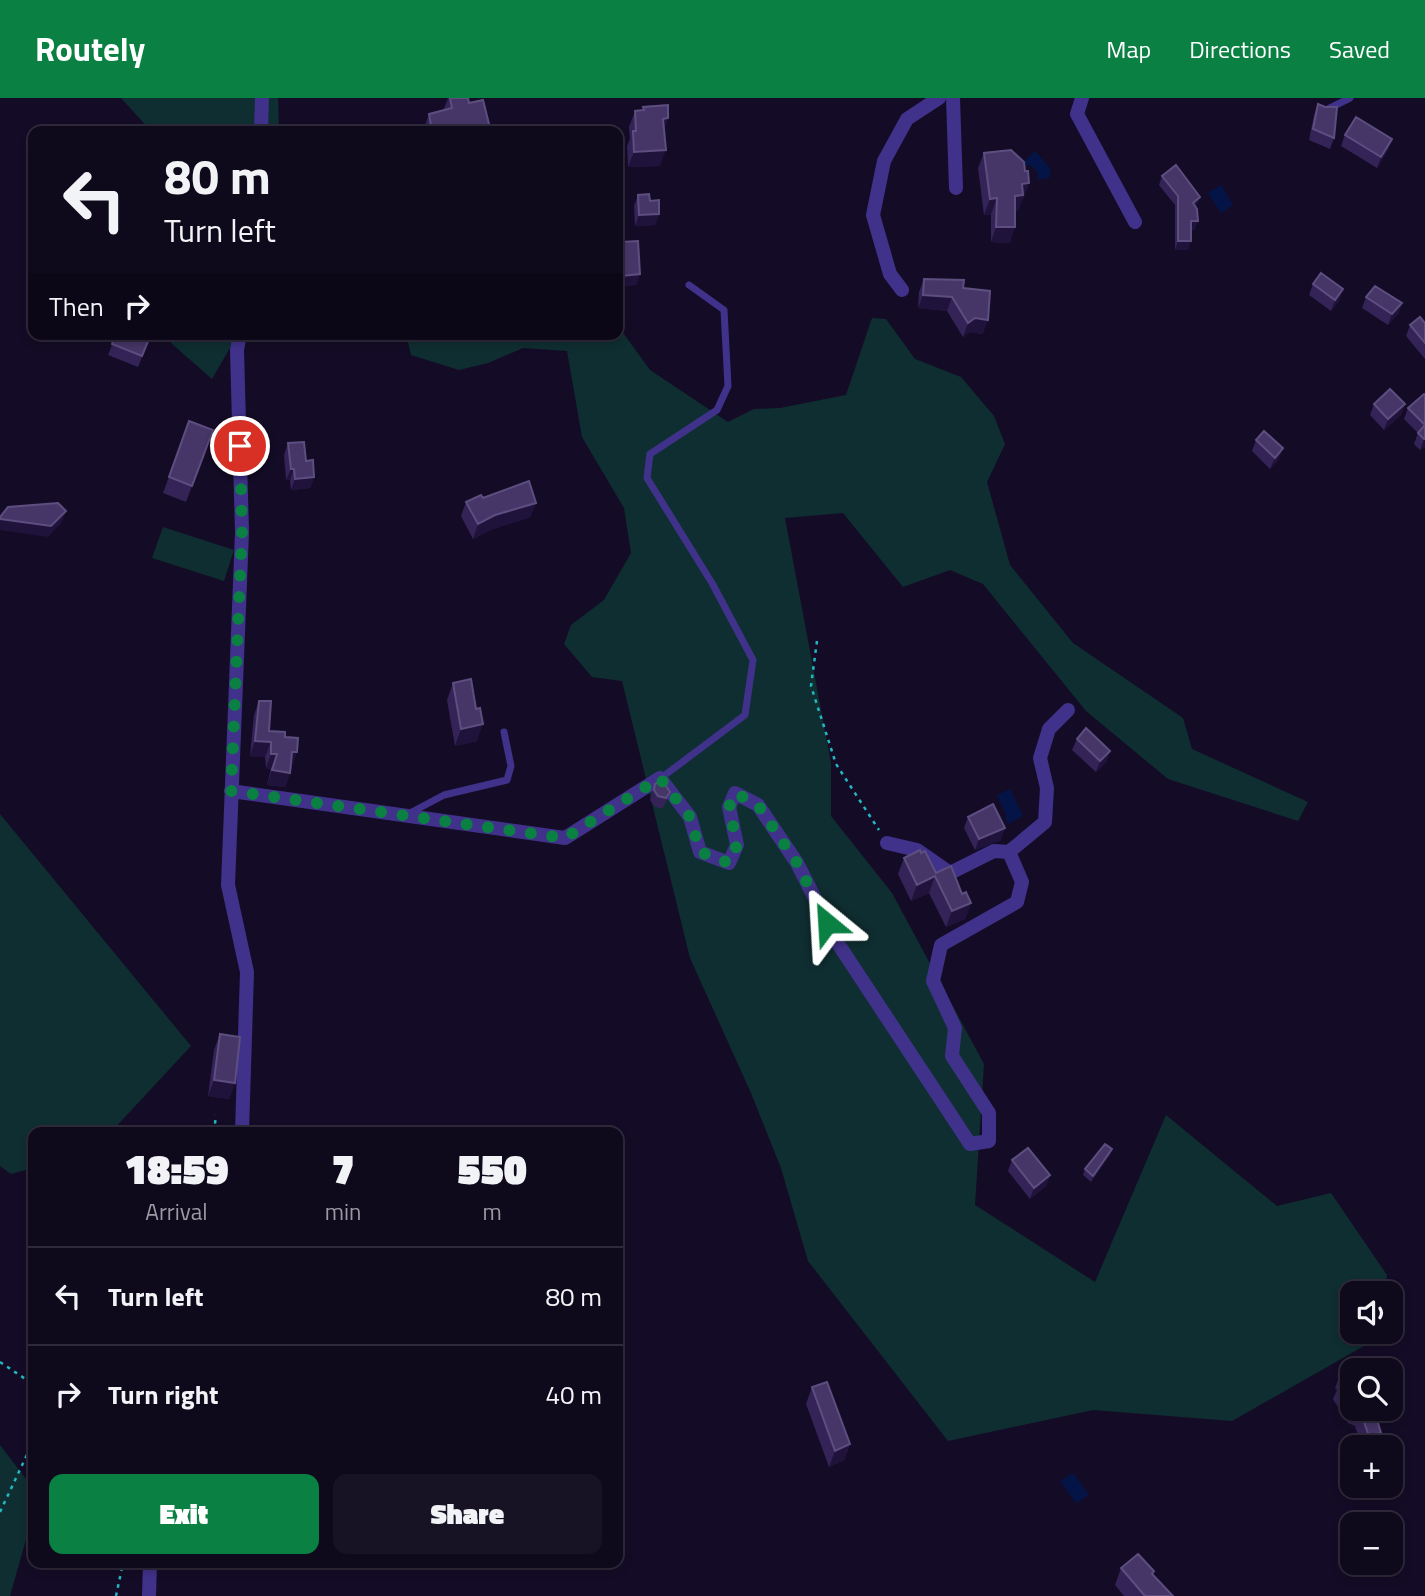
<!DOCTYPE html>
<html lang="en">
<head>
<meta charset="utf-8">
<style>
  :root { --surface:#0f091c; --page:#181225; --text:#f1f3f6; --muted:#9b9aa3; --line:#2f2a3b; --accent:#0b8043 }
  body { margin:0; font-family:"Titillium Web",sans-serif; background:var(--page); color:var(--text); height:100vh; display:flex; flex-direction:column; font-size:26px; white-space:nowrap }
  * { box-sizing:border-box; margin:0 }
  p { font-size:23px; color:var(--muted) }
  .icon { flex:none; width:38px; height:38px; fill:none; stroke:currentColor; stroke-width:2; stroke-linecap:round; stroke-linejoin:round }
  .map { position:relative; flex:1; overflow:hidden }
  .details { position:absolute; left:28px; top:1029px; width:595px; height:441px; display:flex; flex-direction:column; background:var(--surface); border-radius:14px; box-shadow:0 4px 10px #0003,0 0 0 2px var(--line) }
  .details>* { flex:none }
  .banner { position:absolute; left:28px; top:28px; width:595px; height:214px; border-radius:14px; box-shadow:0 4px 10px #0003,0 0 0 2px var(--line); background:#0f091c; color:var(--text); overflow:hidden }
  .tools { position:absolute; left:1340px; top:1183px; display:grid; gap:14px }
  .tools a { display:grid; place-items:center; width:63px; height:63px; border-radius:14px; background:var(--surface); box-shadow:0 4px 10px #0003,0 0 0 2px var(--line); font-size:35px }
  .pin { position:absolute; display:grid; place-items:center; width:60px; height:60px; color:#fff; margin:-30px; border:4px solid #fff; border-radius:50%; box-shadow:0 2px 7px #0007 }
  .me { position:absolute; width:77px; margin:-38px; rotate:333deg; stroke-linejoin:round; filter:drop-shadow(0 0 5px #0008) }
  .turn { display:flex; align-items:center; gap:24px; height:147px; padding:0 21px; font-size:32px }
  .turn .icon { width:91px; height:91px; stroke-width:2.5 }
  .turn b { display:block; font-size:49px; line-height:60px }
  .then { display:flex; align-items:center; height:66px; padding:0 21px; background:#0003; gap:14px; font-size:26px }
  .eta { display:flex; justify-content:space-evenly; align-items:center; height:119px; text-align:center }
  .eta b { font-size:42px; font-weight:800; line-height:49px }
  .cta { display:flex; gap:14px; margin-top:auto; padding:14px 21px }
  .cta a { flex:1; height:80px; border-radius:14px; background:var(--accent); color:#fff; font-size:28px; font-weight:800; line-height:80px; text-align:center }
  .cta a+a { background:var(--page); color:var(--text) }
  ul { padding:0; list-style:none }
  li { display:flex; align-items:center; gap:21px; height:98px; padding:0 21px; border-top:2px solid var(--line) }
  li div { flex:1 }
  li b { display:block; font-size:26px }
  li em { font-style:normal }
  header { display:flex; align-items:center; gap:42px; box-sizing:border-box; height:98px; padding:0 35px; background:var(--accent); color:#fff }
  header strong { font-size:33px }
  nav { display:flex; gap:38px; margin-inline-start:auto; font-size:24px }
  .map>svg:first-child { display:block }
  .green { fill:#0f2e31 }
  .water { fill:#041447 }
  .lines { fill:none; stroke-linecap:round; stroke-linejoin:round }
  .path { stroke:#22b8c2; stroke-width:2.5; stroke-dasharray:3.5 5; stroke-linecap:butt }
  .lane { stroke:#40328a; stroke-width:7 }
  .street { stroke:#40328a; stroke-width:14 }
  .wall { fill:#342356 }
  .shaded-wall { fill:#1f123b }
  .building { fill:#463668; stroke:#5d4e80; stroke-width:2 }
  .route { stroke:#0b8043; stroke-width:12; stroke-dasharray:0 21.6 }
</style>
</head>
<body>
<header>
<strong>Routely</strong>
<nav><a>Map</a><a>Directions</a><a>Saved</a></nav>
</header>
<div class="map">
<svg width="1425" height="1498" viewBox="0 0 1425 1498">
  <rect width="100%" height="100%" fill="#140c26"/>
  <path class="green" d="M121,0H278L279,33H151Z
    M872,220L886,221L915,261L961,279L994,318L1005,346L987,384L1010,467L1073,545L1183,620L1192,651L1308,704L1298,723L1168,681L1086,613L983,486L950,472L903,489L843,415L785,420L831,665V718L892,795L984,966L975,1107L1095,1184L1166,1017L1277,1108L1331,1095L1387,1177L1385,1195H1353V1234H1379L1378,1240L1232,1323L1093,1312L948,1343L808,1163L781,1070L751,995L690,860L622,583L592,579L564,546L571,527L604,502L631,455L624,410L582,339L567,253L523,250L488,265L459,272L411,257L406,236H590L591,240L605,236H618V233L621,232L650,272L728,324L754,311L780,310L846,297Z
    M176,236H238L212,281L171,245Z
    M163,429L234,452L224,483L152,460Z
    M0,716L191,948L111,1034H33V1070L11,1076L0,1068Z
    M0,1347L33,1390V1417L10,1498H0Z"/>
  <path class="water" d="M1035,53L1049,69L1051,79L1039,82L1037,74L1032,68L1025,67V63Z
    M1221,87L1233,107L1221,115L1208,95Z
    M1010,691L1023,718L1008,726L1005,720L1007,719L997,697Z
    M1073,1375L1089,1397L1076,1405L1060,1383Z"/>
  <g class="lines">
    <path class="path" d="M817,543L811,588L836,666L879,732
      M214,1034L216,1017
      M0,1264L33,1286
      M0,1414L33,1344
      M116,1498L123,1465"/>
    <path class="lane" d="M1326,12L1350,0
      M661,680L745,617L753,562L712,485L647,380L650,356L717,312L728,288L724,212L689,187
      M410,715L444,697L507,682L511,668L504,634"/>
    <path class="street" d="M953,0L956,90
      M1082,0L1077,16L1135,124
      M261,33L262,0
      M902,192L890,176L873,117L884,63L907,21L939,0
      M240,236L237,252L242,434L228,787L247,874L242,1034
      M231,693L565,740L660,680L690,719L700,754L729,765L737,747L729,709L735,695L758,707L797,765L837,844L970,1046L989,1043V1015L952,958L955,930L933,883L941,847L1017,804L1022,784L1009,754L994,753L950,775L917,752L887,745
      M1009,754L1045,724L1047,690L1040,660L1049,631L1068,612
      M149,1498L150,1465"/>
  </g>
  <path class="wall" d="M448,0H468L469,5L490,30L489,33H423L429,16L443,13Z
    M1318,6L1334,40L1330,51L1309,42L1314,17Z
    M643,9L668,20L664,31L660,68L628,69L627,48L630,41L629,29L635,13H642Z
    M1345,37L1392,41L1388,52L1377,70L1341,48Z
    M984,55L1025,73L1029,85L1023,101H1022L1018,113H1015L1010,145L991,144V116L984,117L978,70Z
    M1162,78L1200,99L1196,109L1198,123L1194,132H1191L1188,152H1175V107L1159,87Z
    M638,97L650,103L659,116L655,127L635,128L634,108Z
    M618,138L640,176L636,187L618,188Z
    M924,181L963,190L983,236L970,234L963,239L947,213L918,210L919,194Z
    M1313,186L1339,203L1331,213L1309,197Z
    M1366,199L1402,205L1398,216L1388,227L1362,210Z
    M1425,225V261L1406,238L1410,227Z
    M116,236L145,252L138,269L108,257Z
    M1425,297V348L1420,352L1414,346L1418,335L1404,321L1408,310Z
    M1374,306H1405L1401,317L1384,332L1370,317Z
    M189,323L213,332L186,404L163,395Z
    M1256,342L1279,361L1270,371L1252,353Z
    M288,345L306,363L314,379L310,390L291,392L290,382H286L284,357Z
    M483,400L536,405L530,419L490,432L473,441L461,418L466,404Z
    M453,585L476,611L477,643L455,648L447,602Z
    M259,603L269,633L285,639L292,669L285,689L267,687L271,671L266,670L265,659L250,658L254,617Z
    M1077,641L1110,653L1106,664L1096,674L1072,652Z
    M655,686L670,694L666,704L662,711L654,708L650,702Z
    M968,719L1001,742L975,752L964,730Z
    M921,755L936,775L962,796L971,805L965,821L946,829L929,795L911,803L898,776L904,760Z
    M220,936L235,985L229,1001L208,998L214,952Z
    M1112,1051L1110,1057L1091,1084L1083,1077L1085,1071Z
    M1012,1062L1050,1077L1046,1088L1030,1101L1008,1073Z
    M1353,1272V1311H1381L1378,1319H1377L1376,1349H1362L1355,1328L1348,1325L1333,1301L1337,1292L1335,1290L1341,1275Z
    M812,1289L850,1346L844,1362L829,1369L806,1306Z
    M1121,1470L1154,1473L1153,1477L1173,1498H1124L1115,1487Z"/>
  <path class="shaded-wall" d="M668,20L662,36L663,21Z
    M1392,41L1388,52L1377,70L1381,59Z
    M666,52L660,68L628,69L634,54Z
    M1029,85L1018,113L1010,114L1015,98L1022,86Z
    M1200,99L1197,108L1189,114L1193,105Z
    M997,100L991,116L984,117L990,101Z
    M659,116L655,127L635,128L639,117Z
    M1191,123H1198L1194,132H1187Z
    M996,129H1015L1010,145L991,144Z
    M1178,143H1191L1188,152H1175Z
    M640,176L636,187L618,188L622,178Z
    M1343,191L1339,203L1331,213L1335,202Z
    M923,197L952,199L947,213L918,210Z
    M1402,205L1398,216L1388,227L1392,216Z
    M975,220L988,222L983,236L970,234L963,239L968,225Z
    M1405,306L1401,317L1384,332L1388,321Z
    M1424,341H1425V348L1420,352Z
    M1283,350L1279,361L1270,371L1275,360Z
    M291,371H294L290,382H286Z
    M314,379L310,390L291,392L295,381Z
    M536,405L530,419L490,432L473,441L478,426L495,417Z
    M66,413L62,424L48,439L0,432V421Z
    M483,626L477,643L455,648L461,631Z
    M255,643L271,644L265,659L250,658Z
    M1110,653L1106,664L1096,674L1100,663Z
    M292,654H297L292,669L287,668Z
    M271,656H277L271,671L266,670Z
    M272,672L290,675L285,689L267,687Z
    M1005,730L1001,742L975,752L979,741Z
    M935,778L929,795L911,803L917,787Z
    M971,805L965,821L946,829L952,813Z
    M214,982L235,985L229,1001L208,998Z
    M1112,1051L1110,1057L1091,1084L1093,1078Z
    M1050,1077L1046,1088L1030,1101L1034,1090Z
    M1371,1311H1381L1378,1319L1367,1322Z
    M1381,1335L1376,1349H1365L1369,1338Z
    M850,1346L844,1362L829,1369L835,1353Z"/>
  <path class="building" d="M450,0H468L469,5L483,2L490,30L477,33H432L429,16L452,10Z
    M1318,6L1325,9H1337L1334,40L1313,31Z
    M668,7V20L663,21L666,52L634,54L633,33H636L635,13L644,12L643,9Z
    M1356,19L1392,41L1381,59L1345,37Z
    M1011,52L1024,64L1025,73H1028L1029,85L1022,86L1023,97L1015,98V129H996L997,100L990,101L984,55Z
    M1176,67L1200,99L1193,105L1197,111L1198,123H1191V143H1178V98L1162,78Z
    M649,96L650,103L659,102V116L639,117L638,97Z
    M618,138L621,144L638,143L640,176L622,178L620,160L618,161Z
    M1321,175L1343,191L1335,202L1313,186Z
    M924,181L964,182L963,190L990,193L988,222L975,220L968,225L952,199L923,197Z
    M1375,188L1402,205L1392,216L1366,199Z
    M1420,219L1425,225V245L1410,227Z
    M116,236H138L149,241L142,258L112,246Z
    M1390,291L1405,306L1388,321L1374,306Z
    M1424,296L1425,297V341H1424L1418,335L1425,327L1408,310Z
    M189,323L213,332L192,388L169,379Z
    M1264,333L1283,350L1275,360L1256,342Z
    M304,344L306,363L313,362L314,379L295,381L294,371H291L288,345Z
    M529,383L536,405L495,417L478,426L466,404L481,397L483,400Z
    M58,405L66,413L51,428L0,421V419L8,409Z
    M471,581L476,611L480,610L483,626L461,631L453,585Z
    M259,603H271L269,633L285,634V639L298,640L297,654H292L290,675L272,672L277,656H271V644L255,643Z
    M1086,630L1110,653L1100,663L1077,641Z
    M662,682L670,694L666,700L658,698L654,692L655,686Z
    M993,706L1005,730L979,741L968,719Z
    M920,752L921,755L925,753L936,775L951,768L962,796L966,794L971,805L952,813L935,778L917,787L904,760Z
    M220,936L240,939L235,985L214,982Z
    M1105,1046L1112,1051L1093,1078L1085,1071Z
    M1028,1050L1050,1077L1034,1090L1012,1062Z
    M1351,1268L1353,1272V1309L1339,1286L1345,1282L1341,1275Z
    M827,1284L850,1346L835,1353L812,1289Z
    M1355,1311H1374L1381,1335L1369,1338L1360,1313Z
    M1138,1456L1154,1473L1152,1476L1173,1498H1145L1121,1470Z"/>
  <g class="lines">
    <path class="route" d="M240,348L242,434L231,693L565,740L660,680L690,719L700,754L729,765L737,747L729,709L735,695L758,707L797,765L827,825"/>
  </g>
</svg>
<div class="tools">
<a><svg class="icon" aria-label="sound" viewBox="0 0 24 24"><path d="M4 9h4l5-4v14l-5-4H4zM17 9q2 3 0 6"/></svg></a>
<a><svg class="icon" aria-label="search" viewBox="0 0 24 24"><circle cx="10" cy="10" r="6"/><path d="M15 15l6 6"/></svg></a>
<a>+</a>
<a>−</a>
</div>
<div class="pin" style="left:240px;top:348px;background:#d93025"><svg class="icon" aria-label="arrive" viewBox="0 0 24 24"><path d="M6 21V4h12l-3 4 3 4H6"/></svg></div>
<svg class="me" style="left:827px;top:825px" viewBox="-20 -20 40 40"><path d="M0-17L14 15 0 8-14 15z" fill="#0b8043" stroke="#fff" stroke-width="4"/></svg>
<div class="banner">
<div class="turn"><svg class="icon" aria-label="left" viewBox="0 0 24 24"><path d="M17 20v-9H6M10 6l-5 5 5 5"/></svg><div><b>80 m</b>Turn left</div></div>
<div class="then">Then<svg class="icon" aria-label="right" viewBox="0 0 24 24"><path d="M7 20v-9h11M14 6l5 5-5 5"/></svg></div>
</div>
<section class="details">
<div class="eta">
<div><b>18:59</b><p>Arrival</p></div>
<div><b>7</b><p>min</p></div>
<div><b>550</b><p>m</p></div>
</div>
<ul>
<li><svg class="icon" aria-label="left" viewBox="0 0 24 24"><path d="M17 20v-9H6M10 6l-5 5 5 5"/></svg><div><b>Turn left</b></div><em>80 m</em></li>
<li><svg class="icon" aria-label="right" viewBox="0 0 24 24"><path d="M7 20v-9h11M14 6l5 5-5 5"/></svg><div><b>Turn right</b></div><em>40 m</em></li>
</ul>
<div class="cta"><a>Exit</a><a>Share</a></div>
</section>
</div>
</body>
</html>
